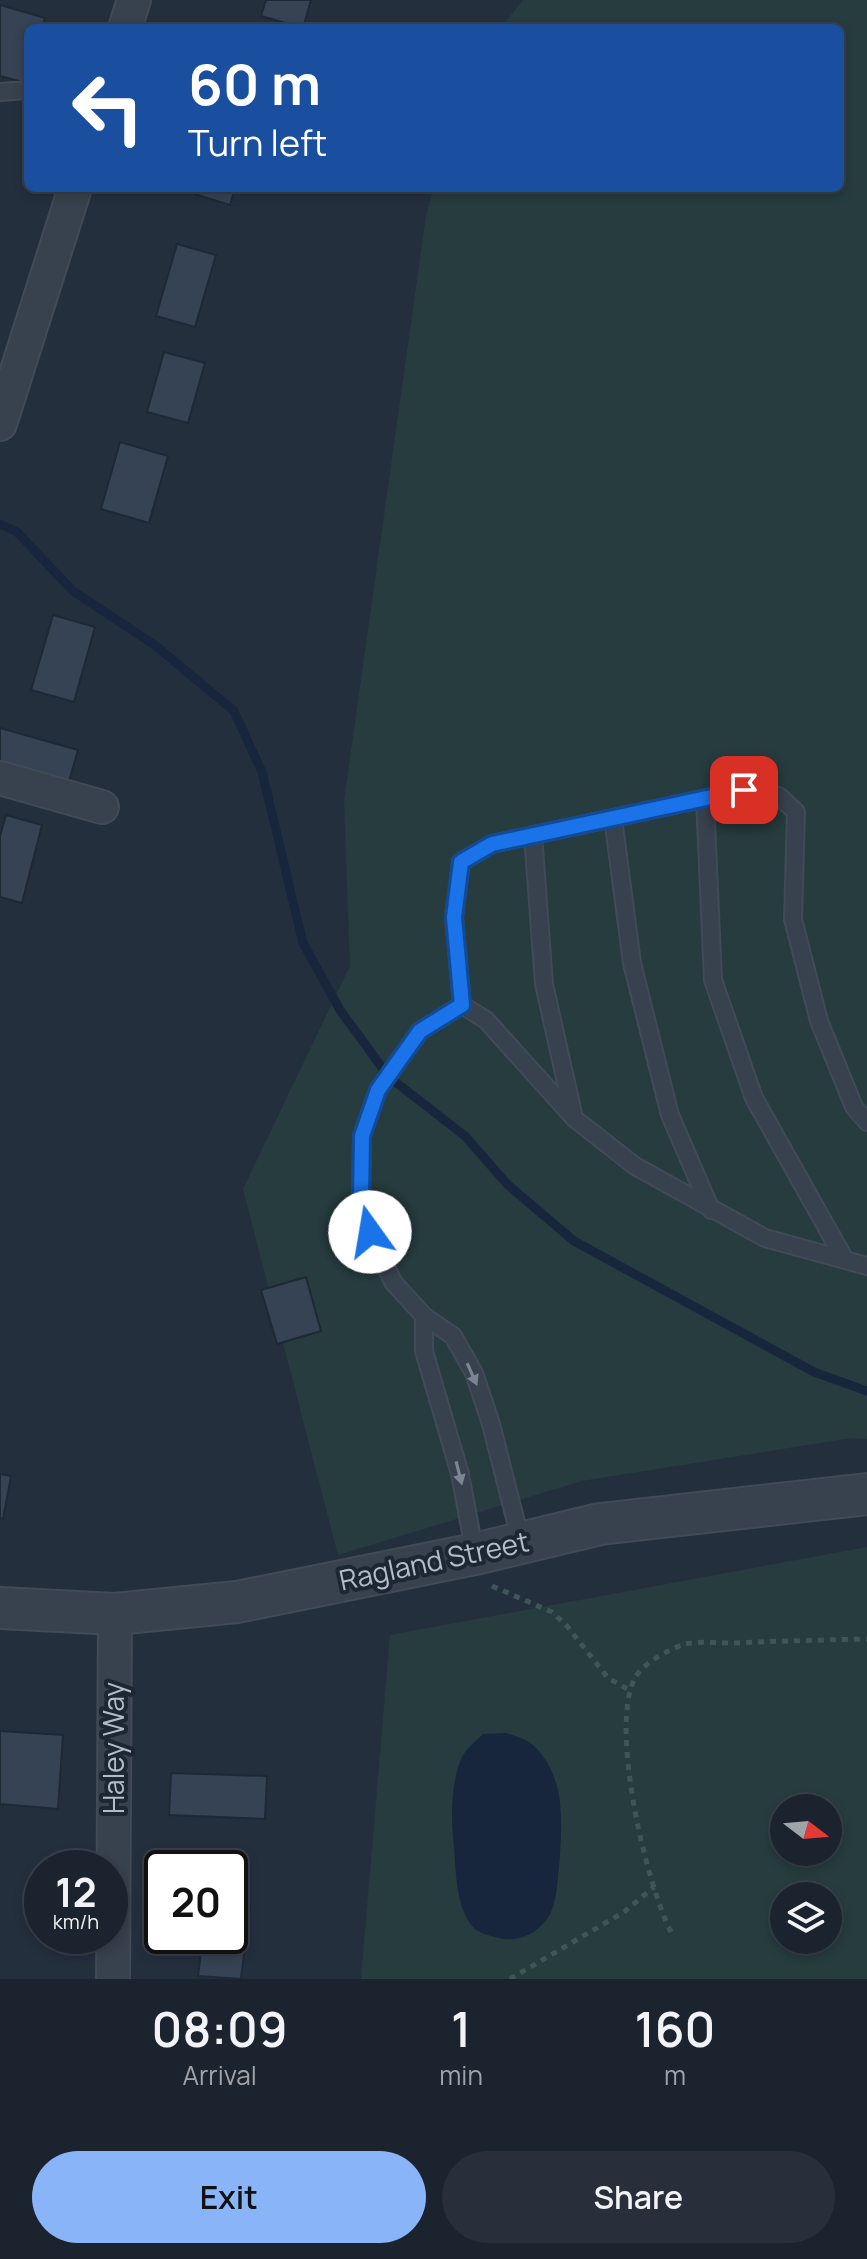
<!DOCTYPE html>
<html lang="en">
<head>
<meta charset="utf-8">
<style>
  :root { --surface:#1b232e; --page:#282f3a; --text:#f1f3f6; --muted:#a0a4aa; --line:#39404a; --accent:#8ab4f8 }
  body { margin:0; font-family:Manrope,sans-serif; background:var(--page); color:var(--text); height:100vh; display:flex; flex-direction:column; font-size:30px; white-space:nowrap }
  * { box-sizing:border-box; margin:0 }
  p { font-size:26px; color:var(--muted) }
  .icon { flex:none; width:44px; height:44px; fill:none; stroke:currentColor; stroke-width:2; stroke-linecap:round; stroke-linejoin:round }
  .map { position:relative; height:1979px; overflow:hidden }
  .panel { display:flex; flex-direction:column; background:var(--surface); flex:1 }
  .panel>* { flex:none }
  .hud { position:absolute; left:24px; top:24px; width:820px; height:168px; border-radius:12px; box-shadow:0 4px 12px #0003,0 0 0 2px var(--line); background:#1a4fa0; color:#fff; overflow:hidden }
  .needle { width:52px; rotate:106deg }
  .fabs { position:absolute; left:770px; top:1794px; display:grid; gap:16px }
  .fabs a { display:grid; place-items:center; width:72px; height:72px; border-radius:50%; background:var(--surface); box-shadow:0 4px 12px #0003,0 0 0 2px var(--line); font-size:40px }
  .speed { position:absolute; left:24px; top:1850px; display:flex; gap:16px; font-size:40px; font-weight:700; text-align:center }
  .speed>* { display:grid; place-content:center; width:104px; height:104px; border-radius:50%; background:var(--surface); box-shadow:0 4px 12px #0003,0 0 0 2px var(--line); line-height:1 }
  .speed small { font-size:20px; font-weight:400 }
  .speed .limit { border:4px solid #111; border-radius:12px; background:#fff; color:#111 }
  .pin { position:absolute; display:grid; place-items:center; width:68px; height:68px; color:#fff; margin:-34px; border-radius:16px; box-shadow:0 4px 12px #0006 }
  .me { position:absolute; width:88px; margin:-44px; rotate:347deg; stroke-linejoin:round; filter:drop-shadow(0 0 6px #0008) }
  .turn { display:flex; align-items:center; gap:28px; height:168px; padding:0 32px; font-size:36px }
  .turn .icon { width:104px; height:104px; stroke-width:2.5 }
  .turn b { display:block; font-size:56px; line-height:68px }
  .eta { display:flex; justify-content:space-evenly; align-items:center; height:136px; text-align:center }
  .eta b { font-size:48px; font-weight:600; line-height:56px }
  .button { display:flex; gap:16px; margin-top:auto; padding:16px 32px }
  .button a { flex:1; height:92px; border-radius:48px; background:var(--accent); color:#111; font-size:32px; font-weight:600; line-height:92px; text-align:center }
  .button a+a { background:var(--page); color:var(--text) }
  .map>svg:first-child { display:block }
  .green { fill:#263c3f; fill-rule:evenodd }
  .water { fill:#17263c }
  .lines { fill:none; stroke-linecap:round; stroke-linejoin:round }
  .stream { stroke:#17263c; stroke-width:9 }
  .building { fill:#364354; stroke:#1f2835; stroke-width:2 }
  .service-casing { stroke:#414a57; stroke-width:20 }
  .minor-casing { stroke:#414a57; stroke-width:36 }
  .tertiary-casing { stroke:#414a57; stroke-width:44 }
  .path { stroke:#3f5557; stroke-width:5; stroke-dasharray:6 6; stroke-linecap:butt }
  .service { stroke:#38414e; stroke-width:16 }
  .minor { stroke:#38414e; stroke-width:32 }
  .tertiary { stroke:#38414e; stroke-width:40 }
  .oneway { fill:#7c8592 }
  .route-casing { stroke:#114b97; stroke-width:20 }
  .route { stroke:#1a73e8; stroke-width:14 }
  .labels { text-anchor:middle; stroke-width:8; stroke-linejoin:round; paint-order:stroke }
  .street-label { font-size:28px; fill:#b4bcc9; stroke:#1d2633 }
</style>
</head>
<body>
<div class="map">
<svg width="867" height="1979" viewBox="0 0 867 1979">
  <rect width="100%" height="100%" fill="#242f3e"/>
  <path class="green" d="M523,0H867V1439L852,1438L582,1481L338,1555L243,1189L350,966L344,801L426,216L434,188H840V28H501Z
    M867,1547V1979H361L390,1635ZM784,1808H828V1852H784ZM784,1896H828V1940H784Z"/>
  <path class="water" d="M506,1733C515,1736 527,1739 534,1746C567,1778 562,1825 559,1867C557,1883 557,1907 546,1920C536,1933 521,1941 504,1939C496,1937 482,1935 475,1929C456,1911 456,1872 454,1848C451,1819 450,1784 462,1757C466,1749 476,1741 483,1734Z"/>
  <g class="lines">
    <path class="stream" d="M0,524L17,532L73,591L156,646L234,711L262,772L303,943L340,1010L389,1077L465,1136L508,1185L574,1241L814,1372L867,1391"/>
  </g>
  <path class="building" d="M266,0H311L303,28L261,16Z
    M0,5L45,18L42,28H28L26,83L0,76Z
    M192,188H235L230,205L191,193Z
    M177,244L216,255L195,327L156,316Z
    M164,352L205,363L188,423L147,412Z
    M120,442L168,456L149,523L101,509Z
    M53,615L95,627L74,702L31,690Z
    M0,728L78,750L68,785L0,766Z
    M6,815L42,825L22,903L0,897V836Z
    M306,1277L321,1331L277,1344L261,1290Z
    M0,1474L11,1476L3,1519L0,1518Z
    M0,1731L63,1735L58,1809L0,1804Z
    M171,1773L267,1776L265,1819L169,1815Z
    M230,1902L250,1904L241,1979L198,1976L203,1936H230Z"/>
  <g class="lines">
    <defs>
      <path id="service" d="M0,92L28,90
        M705,799L713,980L754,1098L845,1260
        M613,818L632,963L670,1115L711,1210
        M533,835L544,984L574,1118
        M462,1005L454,917L461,862L492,844L744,790L779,796L796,812L793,919L819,1021L854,1107L867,1122
        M424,1316V1351L460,1474L475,1554
        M521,1542L491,1424L474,1373L453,1336L424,1316L393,1282L370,1232L361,1198L362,1136L378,1090L420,1031L462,1005L486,1020L575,1119L635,1166L765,1238L867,1266"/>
      <path id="minor" d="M125,28L134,0
        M0,424L75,188
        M0,778L102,807
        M113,1979L115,1614"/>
      <path id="tertiary" d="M0,1608L115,1614L237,1602L475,1554L600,1524L867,1494"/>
    </defs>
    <use href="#service" class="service-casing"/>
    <use href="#minor" class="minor-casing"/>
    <use href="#tertiary" class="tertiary-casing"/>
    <path class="path" d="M492,1586L552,1612L567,1626L608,1678L631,1691
      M671,1932C646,1883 609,1727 635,1678C642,1664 669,1649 685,1644C699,1641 718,1643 733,1643C778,1641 822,1640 867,1639
      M510,1979L624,1912L654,1887"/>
    <use href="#service" class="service"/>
    <use href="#minor" class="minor"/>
    <use href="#tertiary" class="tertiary"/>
  </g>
  <defs><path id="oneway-solid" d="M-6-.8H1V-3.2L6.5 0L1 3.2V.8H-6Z" transform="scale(2)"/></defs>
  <g class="oneway">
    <use href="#oneway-solid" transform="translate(472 1374) rotate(66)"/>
    <use href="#oneway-solid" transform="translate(459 1473) rotate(76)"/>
  </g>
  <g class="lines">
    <defs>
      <path id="route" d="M370,1232L361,1198L362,1136L378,1090L420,1031L462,1005L454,917L461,862L492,844L744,790"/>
    </defs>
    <use href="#route" class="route-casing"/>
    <use href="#route" class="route"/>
  </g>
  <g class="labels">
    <g class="street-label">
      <text transform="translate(434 1561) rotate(-12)" y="10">Ragland Street</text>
      <text transform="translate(114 1748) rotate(-90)" y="10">Haley Way</text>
    </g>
  </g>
</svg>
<div class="fabs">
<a><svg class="needle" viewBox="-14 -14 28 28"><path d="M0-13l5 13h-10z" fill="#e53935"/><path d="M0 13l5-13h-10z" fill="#a0a4aa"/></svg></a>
<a><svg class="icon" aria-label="layers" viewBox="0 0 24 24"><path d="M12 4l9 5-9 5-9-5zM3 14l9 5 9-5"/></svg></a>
</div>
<div class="speed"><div>12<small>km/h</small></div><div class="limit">20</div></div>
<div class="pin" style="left:744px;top:790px;background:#d93025"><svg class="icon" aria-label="arrive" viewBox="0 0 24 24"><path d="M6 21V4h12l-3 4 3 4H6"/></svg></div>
<svg class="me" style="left:370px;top:1232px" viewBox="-20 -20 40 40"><circle r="19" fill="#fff"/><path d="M0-13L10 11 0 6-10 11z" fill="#1a73e8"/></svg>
<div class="hud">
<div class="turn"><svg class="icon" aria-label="left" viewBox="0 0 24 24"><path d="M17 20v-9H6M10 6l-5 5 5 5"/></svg><div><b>60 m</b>Turn left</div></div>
</div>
</div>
<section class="panel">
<div class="eta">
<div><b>08:09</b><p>Arrival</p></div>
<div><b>1</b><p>min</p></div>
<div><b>160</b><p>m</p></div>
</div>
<div class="button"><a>Exit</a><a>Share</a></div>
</section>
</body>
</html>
